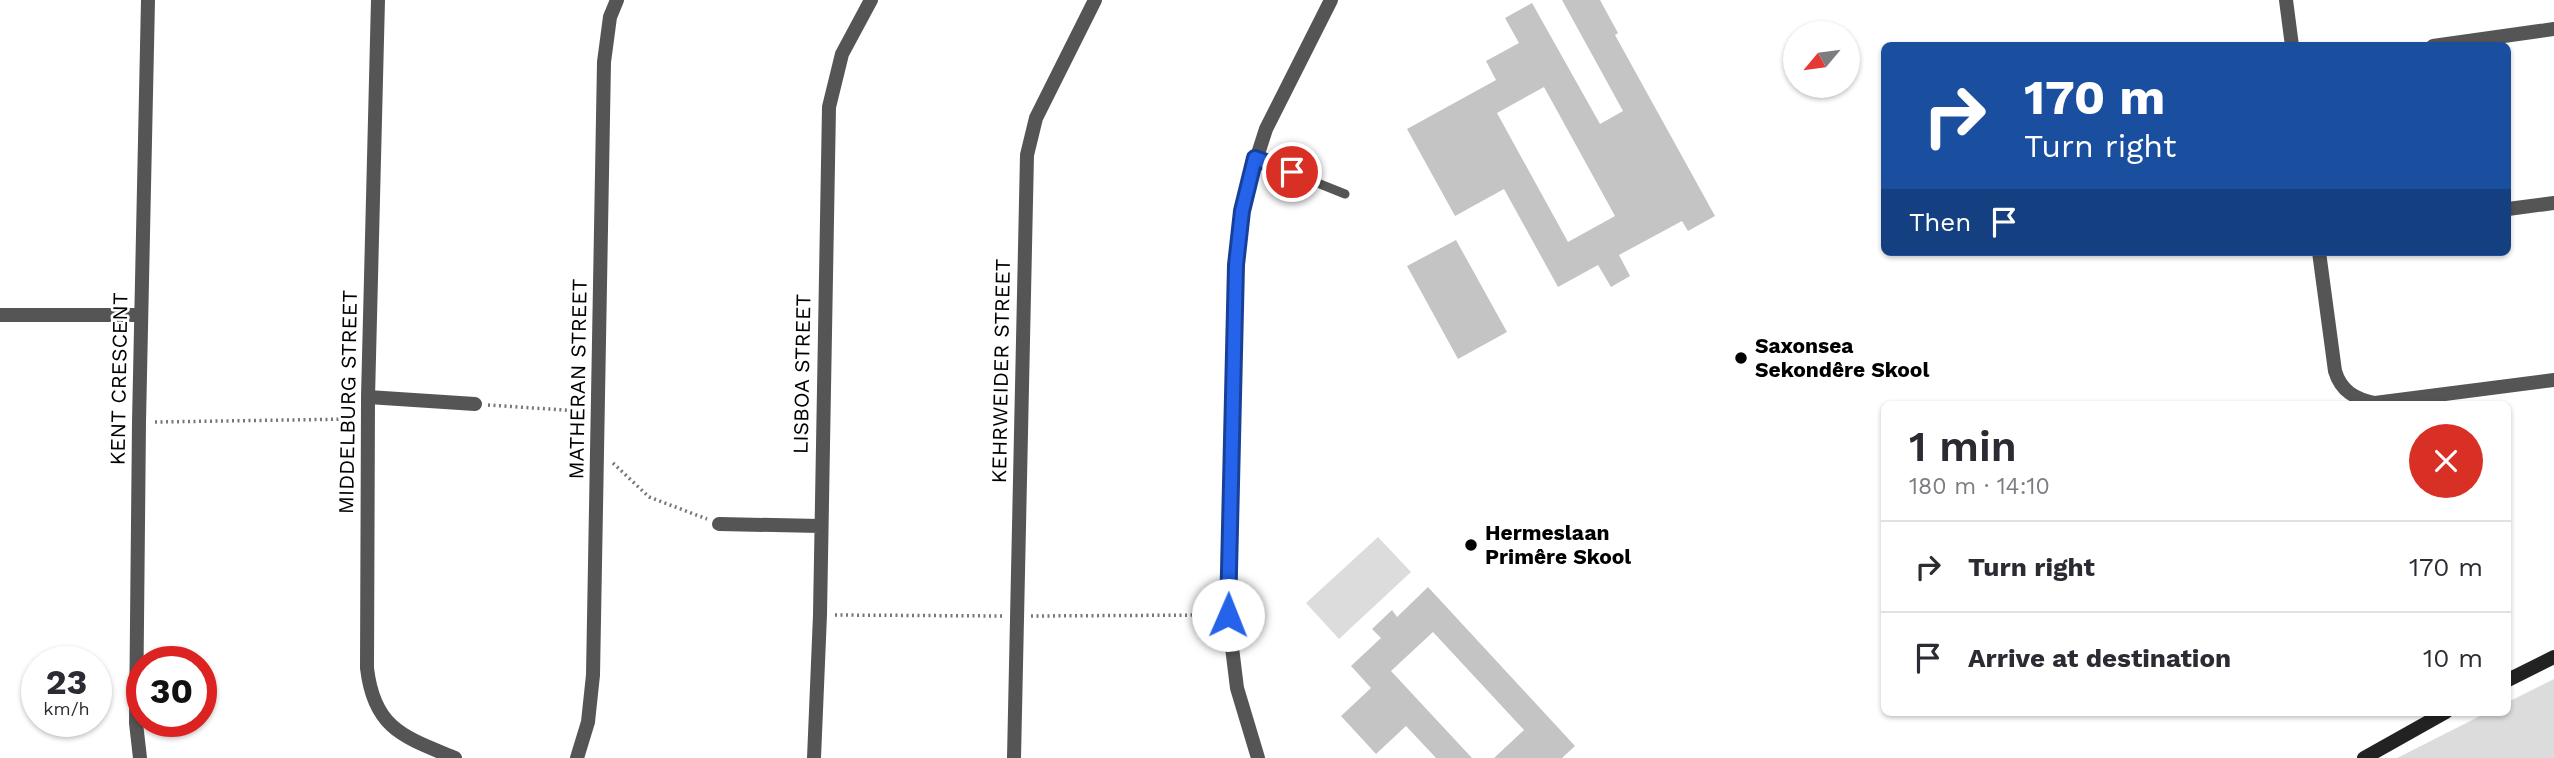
<!DOCTYPE html>
<html lang="en">
<head>
<meta charset="utf-8">
<style>
  :root { --surface:#fff; --page:#f7f7f7; --text:#2b2b33; --muted:#7c7c81; --line:#e1e1e2 }
  body { margin:0; font-family:"Work Sans",sans-serif; background:var(--page); color:var(--text); height:100vh; display:flex; flex-direction:column; font-size:26px; white-space:nowrap }
  * { box-sizing:border-box; margin:0 }
  p { font-size:23px; color:var(--muted) }
  .icon { flex:none; width:38px; height:38px; fill:none; stroke:currentColor; stroke-width:2; stroke-linecap:round; stroke-linejoin:round }
  .map { position:relative; flex:1; overflow:hidden }
  .panel { position:absolute; left:1881px; top:401px; width:630px; height:315px; display:flex; flex-direction:column; background:var(--surface); border-radius:10px; box-shadow:0 2px 5px #0004 }
  .panel>* { flex:none }
  .banner { position:absolute; left:1881px; top:42px; width:630px; height:214px; border-radius:10px; box-shadow:0 2px 5px #0004; background:#1a4fa0; color:#fff; overflow:hidden }
  .needle { width:46px; rotate:241deg }
  .fabs { position:absolute; left:1783px; top:21px; display:grid; gap:14px }
  .fabs a { display:grid; place-items:center; width:77px; height:77px; border-radius:50%; background:var(--surface); box-shadow:0 2px 5px #0004; font-size:35px }
  .speed { position:absolute; left:21px; top:646px; display:flex; gap:14px; font-size:35px; font-weight:700; text-align:center }
  .speed>* { display:grid; place-content:center; width:91px; height:91px; border-radius:50%; background:var(--surface); box-shadow:0 2px 5px #0004; line-height:1 }
  .speed small { font-size:18px; font-weight:400 }
  .speed .limit { border:10px solid #d22; background:#fff; color:#111 }
  .pin { position:absolute; display:grid; place-items:center; width:60px; height:60px; color:#fff; margin:-30px; border:4px solid #fff; border-radius:50%; box-shadow:0 2px 7px #0007 }
  .me { position:absolute; width:77px; margin:-38px; rotate:1deg; stroke-linejoin:round; filter:drop-shadow(0 0 5px #0008) }
  .turn { display:flex; align-items:center; gap:24px; height:147px; padding:0 28px; font-size:32px }
  .turn .icon { width:91px; height:91px; stroke-width:2.5 }
  .turn b { display:block; font-size:49px; line-height:60px }
  .then { display:flex; align-items:center; height:66px; padding:0 28px; background:#0003; gap:14px; font-size:26px }
  .round { display:grid; place-items:center; flex:none; width:74px; height:74px; border-radius:37px; background:var(--page) }
  .headline { display:flex; align-items:center; justify-content:space-between; height:119px; padding:0 28px }
  h1 { font-size:42px; font-weight:600; line-height:52px }
  ul { padding:0; list-style:none }
  li { display:flex; align-items:center; gap:21px; height:91px; padding:0 28px; border-top:2px solid var(--line) }
  li div { flex:1 }
  li b { display:block; font-size:26px }
  li em { font-style:normal }
  .map>svg:first-child { display:block }
  .green { fill:#dcdcdc }
  .building { fill:#c4c4c4; fill-rule:evenodd }
  .lines { fill:none; stroke-linecap:round; stroke-linejoin:round }
  .path { stroke:#777; stroke-width:3.5; stroke-dasharray:2 3.5; stroke-linecap:butt }
  .lane { stroke:#555; stroke-width:9 }
  .street { stroke:#555; stroke-width:14 }
  .secondary { stroke:#222; stroke-width:14 }
  .route-casing { stroke:#184099; stroke-width:18 }
  .route { stroke:#2563eb; stroke-width:12 }
  .poi-dot { fill:#000; stroke:#fff; stroke-width:2.5 }
  .labels { text-anchor:middle; stroke-width:5; stroke-linejoin:round; paint-order:stroke }
  .poi-label { font-size:21px; font-weight:bold; fill:#000; stroke:#fff; text-anchor:start }
  .street-label { font-size:21px; fill:#000; stroke:#fff }
</style>
</head>
<body>
<div class="map">
<svg width="2554" height="758" viewBox="0 0 2554 758">
  <rect width="100%" height="100%" fill="#fff"/>
  <path class="green" d="M1378,537L1411,572L1339,639L1306,603Z
    M2554,679V758H2397L2488,712H2508V702Z"/>
  <path class="building" d="M1562,0H1600L1618,33L1615,35L1715,216L1688,231L1682,221L1619,255L1630,276L1611,287L1598,265L1558,287L1504,189L1455,216L1407,129L1496,80L1486,61L1519,43L1505,18L1532,3L1600,124L1623,111ZM1544,87L1615,216L1568,242L1497,113Z
    M1456,240L1507,332L1458,359L1407,266Z
    M1428,587L1575,746L1562,758H1494L1524,730L1433,632L1391,671L1472,758H1436L1406,726L1376,754L1341,716L1371,688L1351,666L1381,638L1372,629L1392,610L1397,617Z"/>
  <g class="lines">
    <path class="path" d="M488,405L579,411L582,416
      M155,422L353,419
      M613,463L649,497L707,519
      M835,615L1002,616
      M1031,616L1212,615"/>
    <path class="lane" d="M1255,158L1345,194"/>
    <path class="street" d="M378,0L368,397L367,668C374,729 404,737 455,758
      M2286,0L2292,46
      M2433,46L2554,29
      M2508,209L2554,203
      M2319,252L2335,371C2341,391 2355,399 2375,403L2554,380
      M0,315H141
      M368,397L475,404
      M719,524L820,526
      M140,758L136,723L139,422L148,0
      M577,758L588,722L593,675L604,62L610,17L617,0
      M814,758L820,615L829,107L842,54L871,0
      M1014,758L1027,155L1036,118L1095,0
      M1258,758L1237,688L1228,615L1238,238L1248,185L1266,129L1331,0"/>
    <path class="secondary" d="M2508,680L2554,657
      M2364,758L2446,712"/>
  </g>
  <g class="lines">
    <defs>
      <path id="route" d="M1228,615L1236,265L1242,211L1255,158L1292,172"/>
    </defs>
    <use href="#route" class="route-casing"/>
    <use href="#route" class="route"/>
  </g>
  <g class="poi-dot">
    <circle cx="1741" cy="358" r="7"/>
    <circle cx="1471" cy="545" r="7"/>
  </g>
  <g class="labels">
    <g class="poi-label">
      <text x="1755" y="353">Saxonsea<tspan x="1755" dy="24">Sekondêre Skool</tspan></text>
      <text x="1485" y="540">Hermeslaan<tspan x="1485" dy="24">Primêre Skool</tspan></text>
    </g>
    <g class="street-label">
      <text transform="translate(1001 371) rotate(-89)" y="7">KEHRWEIDER STREET</text>
      <text transform="translate(802 374) rotate(-89)" y="7">LISBOA STREET</text>
      <text transform="translate(119 379) rotate(-89)" y="7">KENT CRESCENT</text>
      <text transform="translate(578 379) rotate(-89)" y="7">MATHERAN STREET</text>
      <text transform="translate(348 402) rotate(-89)" y="7">MIDDELBURG STREET</text>
    </g>
  </g>
</svg>
<div class="fabs">
<a><svg class="needle" viewBox="-14 -14 28 28"><path d="M0-13l5 13h-10z" fill="#e53935"/><path d="M0 13l5-13h-10z" fill="#7c7c81"/></svg></a>
</div>
<div class="speed"><div>23<small>km/h</small></div><div class="limit">30</div></div>
<div class="pin" style="left:1292px;top:172px;background:#d93025"><svg class="icon" aria-label="arrive" viewBox="0 0 24 24"><path d="M6 21V4h12l-3 4 3 4H6"/></svg></div>
<svg class="me" style="left:1228px;top:615px" viewBox="-20 -20 40 40"><circle r="19" fill="#fff"/><path d="M0-13L10 11 0 6-10 11z" fill="#2563eb"/></svg>
<div class="banner">
<div class="turn"><svg class="icon" aria-label="right" viewBox="0 0 24 24"><path d="M7 20v-9h11M14 6l5 5-5 5"/></svg><div><b>170 m</b>Turn right</div></div>
<div class="then">Then<svg class="icon" aria-label="arrive" viewBox="0 0 24 24"><path d="M6 21V4h12l-3 4 3 4H6"/></svg></div>
</div>
<section class="panel">
<div class="headline"><div><h1>1 min</h1><p>180 m · 14:10</p></div><a class="round" style="background:#d93025;color:#fff"><svg class="icon" aria-label="close" viewBox="0 0 24 24"><path d="M6 6l12 12M18 6L6 18"/></svg></a></div>
<ul>
<li><svg class="icon" aria-label="right" viewBox="0 0 24 24"><path d="M7 20v-9h11M14 6l5 5-5 5"/></svg><div><b>Turn right</b></div><em>170 m</em></li>
<li><svg class="icon" aria-label="arrive" viewBox="0 0 24 24"><path d="M6 21V4h12l-3 4 3 4H6"/></svg><div><b>Arrive at destination</b></div><em>10 m</em></li>
</ul>
</section>
</div>
</body>
</html>
